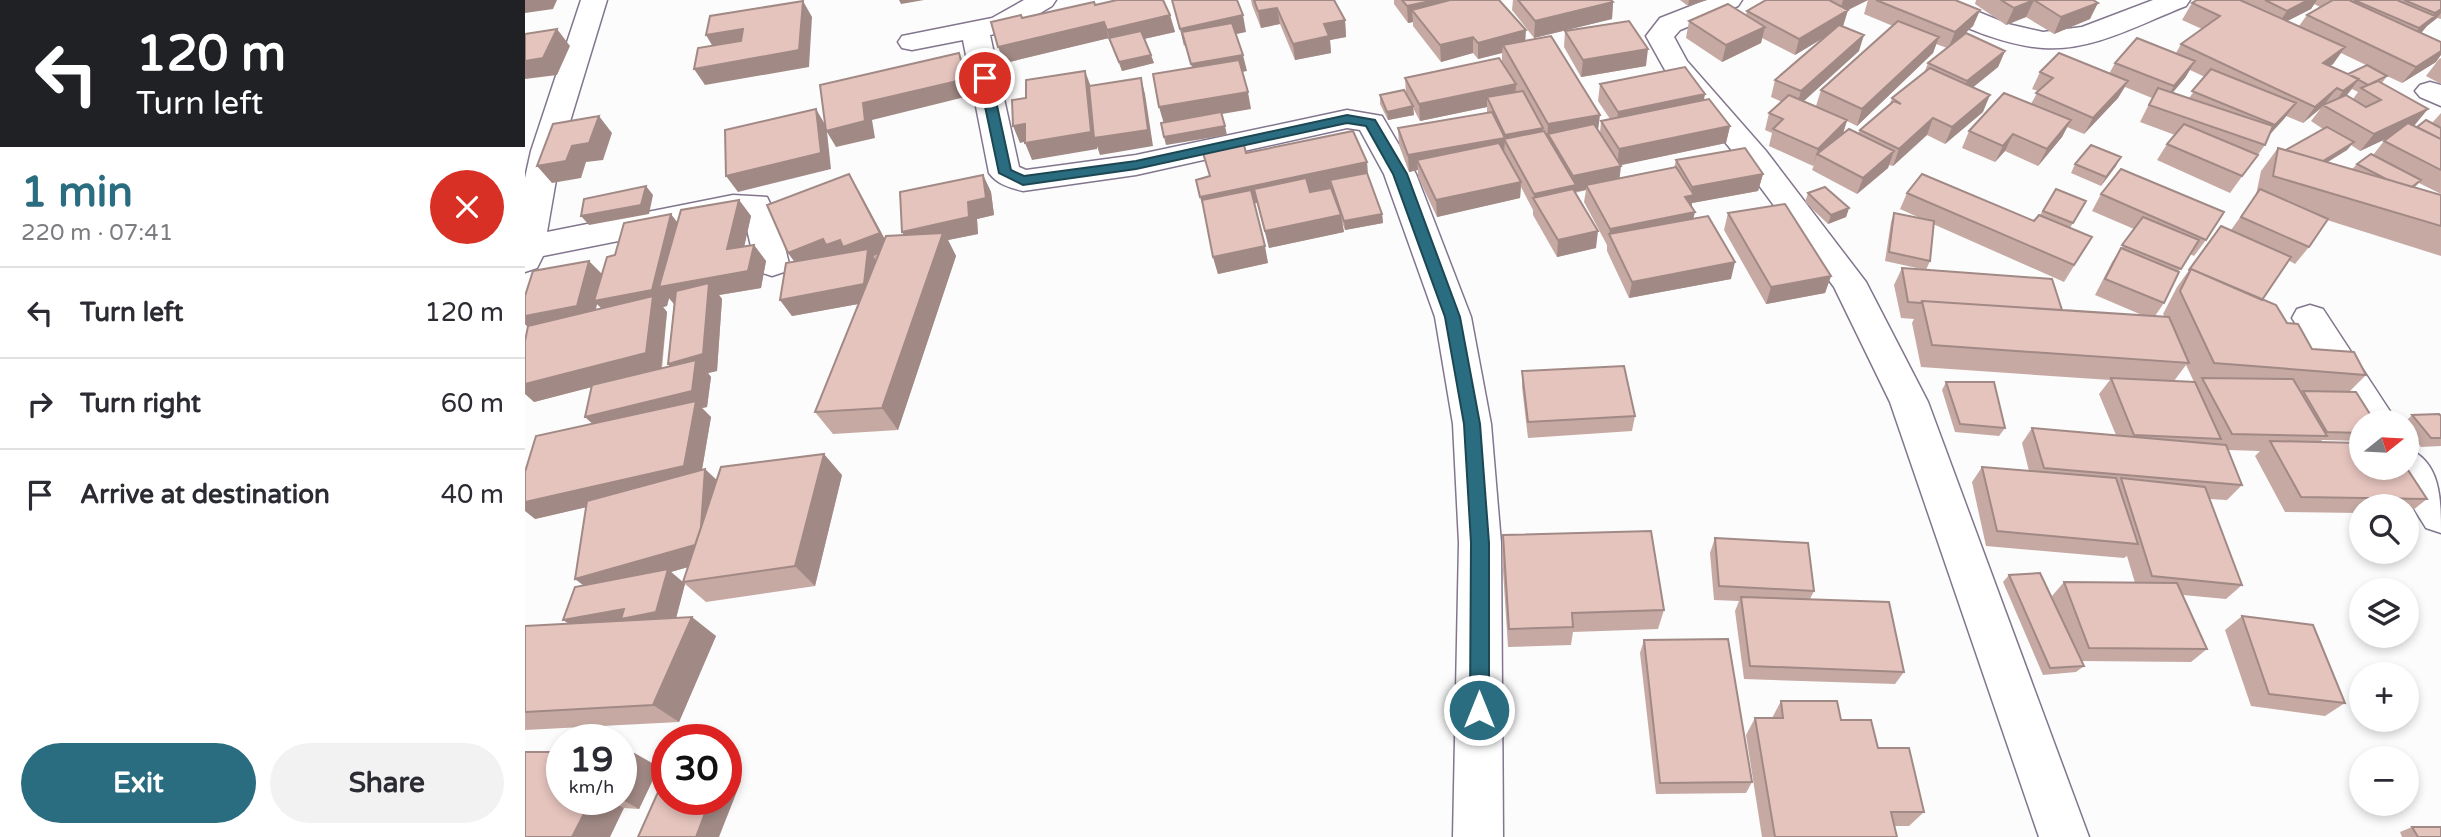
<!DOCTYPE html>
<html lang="en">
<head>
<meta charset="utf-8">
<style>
  :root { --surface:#fff; --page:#f2f2f3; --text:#2b2b33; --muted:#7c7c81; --line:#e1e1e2; --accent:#2b6d80 }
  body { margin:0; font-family:"Varela Round",sans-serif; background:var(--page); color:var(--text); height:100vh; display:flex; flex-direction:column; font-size:26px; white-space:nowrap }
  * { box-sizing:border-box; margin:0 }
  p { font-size:23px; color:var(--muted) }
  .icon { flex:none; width:38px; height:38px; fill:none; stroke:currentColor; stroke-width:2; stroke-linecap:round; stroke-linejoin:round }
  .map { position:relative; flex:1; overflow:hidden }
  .drawer { display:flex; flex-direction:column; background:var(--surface); width:525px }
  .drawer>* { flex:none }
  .hud { background:#202124; color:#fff; overflow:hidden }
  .needle { width:46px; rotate:72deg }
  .fabs { position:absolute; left:1824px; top:410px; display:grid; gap:14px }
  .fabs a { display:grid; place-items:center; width:70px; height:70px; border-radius:50%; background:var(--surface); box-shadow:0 4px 10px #0003; font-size:35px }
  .speed { position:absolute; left:21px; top:724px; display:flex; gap:14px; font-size:35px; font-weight:700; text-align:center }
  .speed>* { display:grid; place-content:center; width:91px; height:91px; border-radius:50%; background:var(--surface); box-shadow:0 4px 10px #0003; line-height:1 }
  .speed small { font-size:18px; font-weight:400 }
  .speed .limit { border:10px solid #d22; background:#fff; color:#111 }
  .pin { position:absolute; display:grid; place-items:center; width:60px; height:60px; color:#fff; margin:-30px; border:4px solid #fff; border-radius:50%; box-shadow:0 2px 7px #0007 }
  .me { position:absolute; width:77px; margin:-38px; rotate:0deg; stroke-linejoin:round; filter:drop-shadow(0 0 5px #0008) }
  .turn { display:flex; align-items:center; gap:24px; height:147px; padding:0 21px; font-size:32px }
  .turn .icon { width:91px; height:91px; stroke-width:2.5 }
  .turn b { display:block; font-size:49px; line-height:60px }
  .round { display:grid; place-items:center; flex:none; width:74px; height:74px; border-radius:37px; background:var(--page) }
  .overview { display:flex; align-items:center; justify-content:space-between; height:119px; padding:0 21px }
  h1 { font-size:42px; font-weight:700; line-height:52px; color:var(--accent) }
  .primary-button { display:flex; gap:14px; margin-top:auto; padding:14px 21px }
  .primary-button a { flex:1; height:80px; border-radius:42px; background:var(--accent); color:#fff; font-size:28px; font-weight:700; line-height:80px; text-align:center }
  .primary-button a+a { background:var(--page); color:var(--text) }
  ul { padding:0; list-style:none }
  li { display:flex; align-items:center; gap:21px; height:91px; padding:0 21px; border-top:2px solid var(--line) }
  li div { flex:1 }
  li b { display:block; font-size:26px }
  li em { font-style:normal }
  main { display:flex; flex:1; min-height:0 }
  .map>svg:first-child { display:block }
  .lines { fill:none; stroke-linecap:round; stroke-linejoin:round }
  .street-casing { stroke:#82768e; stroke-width:3 }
  .street { fill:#fff; fill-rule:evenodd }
  .wall { fill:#c6a9a3; fill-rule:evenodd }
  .shaded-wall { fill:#a18985 }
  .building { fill:#e6c4be; stroke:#a18985; stroke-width:2 }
  .route { fill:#2b6d80; stroke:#1c4753; stroke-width:2 }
</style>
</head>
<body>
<main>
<section class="drawer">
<div class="hud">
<div class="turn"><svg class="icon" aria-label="left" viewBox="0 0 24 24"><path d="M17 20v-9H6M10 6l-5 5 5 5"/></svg><div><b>120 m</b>Turn left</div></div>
</div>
<div class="overview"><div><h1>1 min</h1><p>220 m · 07:41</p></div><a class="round" style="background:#d93025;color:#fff"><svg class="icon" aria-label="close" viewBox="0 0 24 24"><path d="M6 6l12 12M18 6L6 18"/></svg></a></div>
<ul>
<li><svg class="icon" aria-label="left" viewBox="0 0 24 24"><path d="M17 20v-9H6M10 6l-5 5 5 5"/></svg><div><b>Turn left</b></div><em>120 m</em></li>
<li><svg class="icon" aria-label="right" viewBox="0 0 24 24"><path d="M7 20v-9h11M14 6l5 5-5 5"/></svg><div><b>Turn right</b></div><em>60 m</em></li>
<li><svg class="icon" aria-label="arrive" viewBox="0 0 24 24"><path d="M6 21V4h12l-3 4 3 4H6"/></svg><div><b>Arrive at destination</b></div><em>40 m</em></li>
</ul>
<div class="primary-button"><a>Exit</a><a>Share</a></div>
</section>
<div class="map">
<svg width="1916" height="837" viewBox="0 0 1916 837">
  <rect width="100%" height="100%" fill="#fcfcfc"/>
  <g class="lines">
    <defs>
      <path id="street" d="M56,0H82L36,151L22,232L208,195L242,197L254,222L264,264L259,272L247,276L235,272L230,264L219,216L18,256L12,268L0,272V178L6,151Z
        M499,0H531L527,6L485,31L465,35L494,167L501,170L611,155L822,110L857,116L891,174L946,317L966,424L976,543L978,837H928L934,543L928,424L910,317L859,174L835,130L822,128L611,175L498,191C485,188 472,184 464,173L438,40L387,50L377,48L373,42L377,36L467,18Z
        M1181,0H1217L1213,6L1155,30L1149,37L1162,61L1241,151L1341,282L1403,402L1564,837H1514L1365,402L1309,287L1219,165L1140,70L1121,36L1135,18Z
        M1388,0H1424L1483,24L1518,32L1557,27L1628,0H1665L1661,6C1617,23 1567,52 1518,48C1474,45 1432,23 1392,6Z
        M1905,82L1916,85V106L1895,97L1890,91L1895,85Z
        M1785,305L1798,309L1872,422H1836V427L1767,318L1772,309Z
        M1881,448C1916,461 1916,499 1916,533L1901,528L1863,467H1881Z"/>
    </defs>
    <use href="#street" class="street-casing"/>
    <use href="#street" class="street"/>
  </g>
  <path class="wall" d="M726,0H809L820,20L821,37L805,40L806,53L770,60L755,24L736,28L727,5Z
    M869,0H974L1000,41L1075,133L1076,121L1085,119L1073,101L1075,84L1179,100L1205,126L1201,143L1095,165L1094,179L1149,168L1151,160L1238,174L1233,191L1167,203V207L1168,219L1206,279L1104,298L1082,251V245L1059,202L1061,190L1050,193L1071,248L1032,257L1008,215V210L996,187L995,198L912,217L893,177V170L884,172L874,145L873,128L962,113V107L895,121L888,108L889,115L863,120L855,104V95L881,94L880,78L984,73L977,61V53L953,59L948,53L916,62L888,26V22L883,23L869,4Z
    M988,0H1086L1088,2L1087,19L1009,38L987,10Z
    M1155,0H1182L1163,6Z
    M1241,0H1343L1323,10L1318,26L1334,51L1279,101L1291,106L1296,90L1368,26L1339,14L1343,0H1430L1455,10L1448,26L1434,39L1480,51L1473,67L1448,87L1458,112L1420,144L1402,135L1368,166L1364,165L1363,168L1332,194L1287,170L1289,165L1288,166L1244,146L1247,133L1240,130L1244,113L1257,102L1246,97L1250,80L1298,38L1270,55L1237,38L1236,43L1197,62L1161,38L1164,21L1221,15L1222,11ZM1411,44L1422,48L1403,63L1399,73L1367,98L1365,104L1335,130L1333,133H1318L1322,121L1332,126L1408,53Z
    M1451,0H1568L1565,19L1529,34L1501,17L1481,25L1450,4Z
    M1672,0H1916V19L1912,18L1902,26L1896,33L1911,62L1877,83L1862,76L1857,83L1888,126L1892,127L1907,123L1916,113V194L1894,183L1890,187L1916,195V256L1802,220L1784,247L1770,264L1763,260L1737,300L1787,349L1841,375L1824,392L1836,422V441L1797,440L1796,442L1902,499L1883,514H1881V506H1836V513L1760,512L1730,456L1735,451L1703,450L1717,485L1702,500L1684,499L1717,585L1701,599L1658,595L1682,649L1666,662L1556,661L1559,666L1551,672L1518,675L1478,582L1484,575L1531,608L1527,596L1539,582L1610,583L1602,556L1599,558L1461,546L1447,482L1457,467L1504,471L1497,443L1507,428L1591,435L1574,394L1585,380L1396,367L1387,323L1389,319L1376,318L1369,285L1377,268L1537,310L1617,315L1570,295L1587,262L1609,229L1567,211L1576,194L1681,240L1669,256L1665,254L1652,274L1639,303L1630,316L1640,317L1638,314L1652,287L1696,226L1706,230L1731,195L1736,171L1753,148L1761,150L1798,129L1786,121L1796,108L1778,123L1761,116L1744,135L1740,145L1705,193L1632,160L1642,144L1650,135L1615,122L1627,98L1600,87L1593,98L1559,134L1542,127L1537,137L1513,166L1480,151L1470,162L1437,148L1444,131L1506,104L1513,91L1507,89L1515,72L1584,74L1590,63L1651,53L1656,44L1677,29L1657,20L1667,3ZM1789,4L1795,7L1782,15L1774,26L1762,21L1786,9ZM1816,53L1841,65L1823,74L1805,66L1808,64ZM1665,70L1680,77L1664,98L1648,92L1660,78ZM1827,89L1833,92L1828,99L1822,95ZM1862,138L1859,141L1848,155L1832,164L1827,169L1803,162L1822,150L1826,145L1835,151ZM1661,365L1669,382L1649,381Z
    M570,5L645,15L650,32L619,39L629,63L597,71L584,38L480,63L498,18Z
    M1040,31L1121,66L1056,77L1039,47Z
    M1916,58V84L1901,76L1914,59Z
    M721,153L842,162L843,175L857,214L858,223L820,230L817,222L819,232L744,248L732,203H729L743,263L693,274L688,257L684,177Z
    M1550,164L1591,166L1576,186L1546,173Z
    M458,175L466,192L469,215L452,219L453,234L423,240L431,256L373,430L308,434L290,412L333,304L267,316L255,300L270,262L263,253L334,191L360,239L378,235Z
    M1531,189L1561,201L1545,228L1567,237L1539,282L1408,224L1405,261L1401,270L1360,261L1366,222L1369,213L1395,218L1375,209L1382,193L1509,221L1515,215Z
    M1283,193L1324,208L1321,217L1303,224L1280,202Z
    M214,200L226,216L219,246L229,245L241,261L236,288L194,295L197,299L192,371L183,373L186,377L182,407L177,408L186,417L177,470L191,480L317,475L290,586L181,602L160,584L151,618L191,636L154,722L0,730V626L43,624L58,585L50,579L61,507L10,519L68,424L60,417L67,387L9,402L3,327L0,324L77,274L90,255L152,222ZM144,298L149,304L143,364L145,367L137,369L142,312L138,307L142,306ZM72,304L77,308L71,310ZM163,567L158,582L146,572L149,571Z
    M1203,213L1306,276L1300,293L1241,304L1199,230Z
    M997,371L1110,416L1107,431L1003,438L997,387Z
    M1421,382L1480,428L1474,436L1430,432L1417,390Z
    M1887,415L1916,416V446L1896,447L1881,428V422H1880Z
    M978,535L1139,610L1133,629L1048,632L1046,645L983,647L977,555Z
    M1190,538L1289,591L1285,599L1379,672L1370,684L1219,679L1210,611L1214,601L1189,600L1185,553Z
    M1717,616L1820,703L1800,716L1726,706L1700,630Z
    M1119,640L1227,782L1221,793L1131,794L1115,653Z
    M1256,701L1316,720L1353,748L1399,812L1384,826H1369L1372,837H1237L1221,735L1230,718H1247Z
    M96,751L134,767L114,809L99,808L37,800H96Z
    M1887,827L1916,837H1877L1875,832Z"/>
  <path class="shaded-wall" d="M0,0H32L28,9L0,13Z
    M374,0H399L376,4Z
    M910,0H966L887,10L888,22L883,23L882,6Z
    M1164,0H1182L1163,6Z
    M1318,0H1343L1323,10L1318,26L1270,55L1274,39L1314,15Z
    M1509,0L1501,17L1481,25L1489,8Z
    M1783,0H1792L1786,9L1751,27L1762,11Z
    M278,1L287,17L284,67L180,85L169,69L274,50Z
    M1088,2L1087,19L1009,38L1010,21Z
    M1573,3L1565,19L1529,34L1536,17Z
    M752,8L755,24L736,28L733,11Z
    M1916,9V13L1911,19L1902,26L1897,32L1881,44L1894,28L1905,19L1910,13Z
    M1455,10L1448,26L1423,49L1430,32Z
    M645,15L650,32L587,46L582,30Z
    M718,15L721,32L661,45L657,32L660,45L659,46L655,29Z
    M820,20L821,37L805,40L806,53L770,60L768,44L799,24Z
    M579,22L584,38L480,63L473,47Z
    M1240,27L1236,43L1197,62L1201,45Z
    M32,29L45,46L32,75L0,79V61Z
    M218,29L228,45L191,52L181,35Z
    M1001,30L1000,46L978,45L977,53L953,59V43Z
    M1339,35L1334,51L1271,108L1276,91Z
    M948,37V53L916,62L915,45Z
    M1414,37L1408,53L1332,126L1337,109Z
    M1820,47L1808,64L1786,80L1798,63Z
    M1123,49L1121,66L1056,77L1058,60Z
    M1480,51L1473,67L1435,98L1442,81Z
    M1916,51V55L1911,62L1877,83L1891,67Z
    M434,53L441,70L448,95L347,120L350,138L311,147L302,132L306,169L213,192L201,176L291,109L301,126L338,103Z
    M626,55L629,63L597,71L594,62Z
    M718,55L722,71L671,81L666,64Z
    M1670,61L1660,78L1639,103L1649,86Z
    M560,71L566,87L616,78L620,94L628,146L575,155L572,146V149L507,160L500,143Z
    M1834,79L1821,96L1806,108L1818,91Z
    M1603,81L1593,98L1559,134L1568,118Z
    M991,84L990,100L962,97V107L895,121L894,104Z
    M1812,88L1799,105H1798L1796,108L1778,123L1790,107Z
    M723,92L726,109L639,124L634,107Z
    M1180,94L1177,111L1091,128L1093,112Z
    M1465,95L1458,112L1420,144L1427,127Z
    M1771,103L1759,119L1738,142L1750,125Z
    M888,106L889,115L863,120L862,112Z
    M1903,109L1889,126L1835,151L1849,134Z
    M1075,115L1073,131L1023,134L1022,141L1023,124Z
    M74,116L87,133L78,160L61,162L56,178L27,183L12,166L47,146Z
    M1408,118L1402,135L1368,166L1374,149Z
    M1322,120L1317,137L1292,154L1288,166L1293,149Z
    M1546,120L1537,137L1513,166L1522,149Z
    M500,124L507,140L495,143L488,126Z
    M700,126L702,135L641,145L639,137Z
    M1205,126L1201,143L1092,166L1094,149Z
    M1018,128L1017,145L980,141V135Z
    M1488,134L1480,151L1470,162L1478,146Z
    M980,138L979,154L892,160L893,170L884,172L883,155Z
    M1829,142L1822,150L1781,175L1788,166Z
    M1369,151L1363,168L1332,194L1338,178Z
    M1596,157L1591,166L1576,186L1581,177Z
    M842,162L843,179L805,180L806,187L732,203L729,189L732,203L680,214L675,197Z
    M1096,166L1094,183L1061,185V190L1009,198V194L1047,185L1048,176Z
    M324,174L365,249L348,256L354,265L350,301L267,316L255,300L275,269L263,253L298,239Z
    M1238,174L1233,191L1167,203L1166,211L1160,197L1165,195L1167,187Z
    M458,175L466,192L469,215L452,219L453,234L423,240L431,256L373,430L357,408L386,249L377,232L443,202Z
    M996,182L995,198L912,217L911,200Z
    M121,186L128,195L124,214L64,225L56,216Z
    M214,200L226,216L215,266L202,249Z
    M1324,208L1321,217L1303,224L1306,215Z
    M1170,212L1166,228L1084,235L1085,229Z
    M146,214L159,231L146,285L229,245L241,261L236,288L194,295L197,299L192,371L183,373L186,377L182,407L177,408L186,417L175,481L10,519L0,511V502L78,433L60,417L158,380L143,364L149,304L144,298L142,306L138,307L142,312L136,369L9,402L0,394V384L85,317L72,304L67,322L10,334L0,324V316L64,261L80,277Z
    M857,214L858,223L820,230L819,221Z
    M816,215L819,232L744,248L740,231Z
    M1073,231L1071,248L1032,257L1033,240Z
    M740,246L743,263L693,274L688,257Z
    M1210,262L1206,279L1104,298L1107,282Z
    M1306,276L1300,293L1241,304L1246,287Z
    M299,454L317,475L290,586L270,566Z
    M180,469L196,484L191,559L146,572L160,584L149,626L59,634L38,620L69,593L50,579Z
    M167,617L191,636L154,722L128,705Z
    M106,751L134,767L114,809L96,799V771Z
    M201,773L216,781L194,837H171L185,800H201Z
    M66,800H82L99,808L85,837H47Z"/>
  <path class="building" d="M592,0H638L645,15L582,30L579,22L473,47L466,22L496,15L497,18L569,2L570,5Z
    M647,0H712L718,15L655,29Z
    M729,0H809L820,20L799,24L804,36L768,44L752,8L733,11Z
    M877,0H910L882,6Z
    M925,0H974L1001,30L953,43L948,37L915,45L887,10Z
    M993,0H1086L1088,2L1010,21Z
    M1241,0H1304L1323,10L1274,39L1222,11Z
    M1351,0H1430L1455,10L1430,32Z
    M1476,0H1568L1573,3L1536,17L1509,0L1489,8Z
    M1672,0H1715L1820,47L1798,63L1834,79L1818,91L1812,88L1790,107L1656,44L1695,16L1667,3Z
    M1740,0H1783L1762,11Z
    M1808,0H1824L1916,42V51L1891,67L1782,15Z
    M1829,0H1872L1910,16L1894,28Z
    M1879,0H1916V9L1910,13Z
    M278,1L274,50L169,69L173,48L216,41L218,29L181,35L185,16Z
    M1203,4L1240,27L1201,45L1164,21Z
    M1104,21L1123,49L1058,60L1040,31Z
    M1373,21L1414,37L1337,109L1296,90Z
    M707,23L718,55L666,64L657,32Z
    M1314,25L1339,35L1276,91L1250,80Z
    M32,29L18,58L0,61V34Z
    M616,31L626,55L594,62L584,38Z
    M1441,33L1480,51L1442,81L1403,63Z
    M1026,36L1075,115L1023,124L978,45Z
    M1612,38L1670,61L1649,86L1590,63Z
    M434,53L441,79L338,103L340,121L301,131L295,85Z
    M1534,53L1603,81L1568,118L1511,93L1528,78L1515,72Z
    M974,58L991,84L894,104L880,78Z
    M714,60L723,92L634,107L628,74Z
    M1842,65L1862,76L1843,85L1823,74Z
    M1160,67L1180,94L1093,112L1075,84Z
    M1405,68L1465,95L1427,127L1408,118L1374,149L1335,130L1369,101L1376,104L1367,98Z
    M1686,69L1771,103L1750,125L1667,91Z
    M560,71L566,132L500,143V124L488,126L487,100L501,98V80Z
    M616,78L623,130L569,138L564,86Z
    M1853,81L1903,109L1849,134L1798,105L1821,95L1841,107L1856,100L1836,88Z
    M1633,88L1748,126L1740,145L1624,105Z
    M879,90L888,106L862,112L855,95Z
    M998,91L1018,128L980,135L962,97Z
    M1479,93L1546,120L1522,149L1488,134L1478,146L1444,131Z
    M1264,95L1322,120L1293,149L1248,129L1258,119L1244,113Z
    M1184,99L1205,126L1094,149L1076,121Z
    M291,109L296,153L201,176L200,130Z
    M696,112L700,126L639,137L636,123Z
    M967,112L980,138L883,155L873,128Z
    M74,116L64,143L47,146L41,161L12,166L28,124Z
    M1901,120L1916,128V139L1892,127Z
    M1883,123L1916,139V170L1859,141Z
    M1069,124L1096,166L1048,176L1023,134Z
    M1659,124L1733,155L1717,176L1642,144Z
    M1802,127L1829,142L1798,161L1761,150Z
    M1324,129L1369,151L1338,178L1292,154Z
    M828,131L842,162L675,197L671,180L685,176L678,153L719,145L721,153Z
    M1019,131L1051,185L1009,194L979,139Z
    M974,143L996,182L911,200L892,160Z
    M1566,145L1596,157L1581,177L1550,164Z
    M1220,148L1238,174L1167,187L1151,160Z
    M1753,148L1916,195V226L1748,176Z
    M1846,154L1896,180L1887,187L1861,179L1832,164Z
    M1151,167L1169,195L1160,197L1170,212L1085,229L1061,185Z
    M1596,169L1699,212L1681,240L1576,194Z
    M842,173L857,214L819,221L805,180Z
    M324,174L355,233L318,247L315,240L301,245L298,239L263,253L242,205Z
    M1397,174L1509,221L1514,215L1567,237L1549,265L1382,193Z
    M458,175L461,198L443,202L444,217L377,232L375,192Z
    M781,178L785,192L806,188L816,215L740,231L729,189Z
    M121,186L116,205L56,216L59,199Z
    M1300,187L1324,208L1306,215L1283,193Z
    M1048,189L1073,231L1033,240L1008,198Z
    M1531,189L1561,201L1548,223L1518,211Z
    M1735,189L1803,219L1784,247L1716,217Z
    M726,190L740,246L688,257L677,200Z
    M214,200L202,249L229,245L223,271L134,287L156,210Z
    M1260,204L1306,276L1246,287L1203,213Z
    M1369,213L1409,221L1405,261L1364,252Z
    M146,214L127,290L69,301L82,257L90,255L99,223Z
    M1183,216L1210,262L1107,282L1084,234Z
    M1618,217L1674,240L1656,269L1597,245Z
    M1696,226L1766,257L1737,300L1666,269L1665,271L1664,270Z
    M418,233L357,408L290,412L361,236Z
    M1596,248L1654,272L1639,303L1580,279Z
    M343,249L339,284L255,300L261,263Z
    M64,261L52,306L0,316V296L8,271Z
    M1377,268L1527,279L1537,310L1397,301L1396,303L1383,302Z
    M1666,269L1751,305L1762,323L1773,324L1787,349L1829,352L1841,375L1689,363L1655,291Z
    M184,283L178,354L143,364L151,291Z
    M128,296L121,353L0,384V341L3,326Z
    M1397,301L1644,317L1664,363L1407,345Z
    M171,360L167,391L60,417L67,385Z
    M1099,366L1110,416L1003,422L997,371Z
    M1586,378L1670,382L1696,439L1609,435Z
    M1677,378L1768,379L1802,436L1707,434Z
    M1421,382H1469L1480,428L1435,424Z
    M1778,391L1831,392L1850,422H1836V433L1802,432Z
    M171,401L159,466L0,502V472L11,436Z
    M1914,414L1916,416V438H1906L1887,415Z
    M1507,428L1701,445L1717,485L1519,468Z
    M1745,441L1836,443V467H1881L1902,499L1776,497Z
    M299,454L270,566L158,582L196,467Z
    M1457,467L1591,478L1613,544L1472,531Z
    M180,469L176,527L170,545L50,579L62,501Z
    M1596,478L1680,487L1717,585L1627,576Z
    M1126,531L1139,610L1047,613L1048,627L984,629L978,535Z
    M1190,538L1283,543L1289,591L1194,586Z
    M143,569L131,612L96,619L99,609L38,620L50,587Z
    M1515,573L1559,666L1525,668L1484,575Z
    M1539,582L1652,583L1682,649L1564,648Z
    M1216,597L1364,602L1379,672L1225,666Z
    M1717,616L1788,625L1820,703L1744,694Z
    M167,617L128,705L0,712V626Z
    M1203,639L1227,782L1135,783L1119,640Z
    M1256,701H1312L1316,720H1346L1353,748H1384L1399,812H1366L1372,837H1250L1230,718H1258Z
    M96,751H106L96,771Z
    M0,752H37V800H66L47,837H0Z
    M142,772V800H185L171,837H113Z
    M1887,827H1916V837H1893Z"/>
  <path class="route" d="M460,75L466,78L486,170L499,176L611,161L822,115L850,120L882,174L935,317L955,424L964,543V710L961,717L954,720L947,717L945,710L946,543L939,424L920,317L868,174L841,126L822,123L611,169L498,185L474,173L454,78Z"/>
</svg>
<div class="fabs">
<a><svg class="needle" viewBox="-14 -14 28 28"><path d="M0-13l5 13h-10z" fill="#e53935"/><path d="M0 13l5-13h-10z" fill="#7c7c81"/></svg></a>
<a><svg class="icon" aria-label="search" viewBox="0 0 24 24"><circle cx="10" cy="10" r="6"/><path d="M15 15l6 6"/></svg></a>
<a><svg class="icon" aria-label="layers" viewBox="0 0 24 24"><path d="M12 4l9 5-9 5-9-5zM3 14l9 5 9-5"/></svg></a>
<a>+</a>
<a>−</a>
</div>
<div class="speed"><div>19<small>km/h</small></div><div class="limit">30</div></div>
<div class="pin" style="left:460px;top:78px;background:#d93025"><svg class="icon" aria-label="arrive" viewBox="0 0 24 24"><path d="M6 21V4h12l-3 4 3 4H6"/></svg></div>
<svg class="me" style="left:954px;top:710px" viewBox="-20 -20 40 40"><circle r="17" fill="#2b6d80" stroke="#fff" stroke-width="3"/><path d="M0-11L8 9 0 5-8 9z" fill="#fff"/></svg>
</div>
</main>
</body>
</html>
